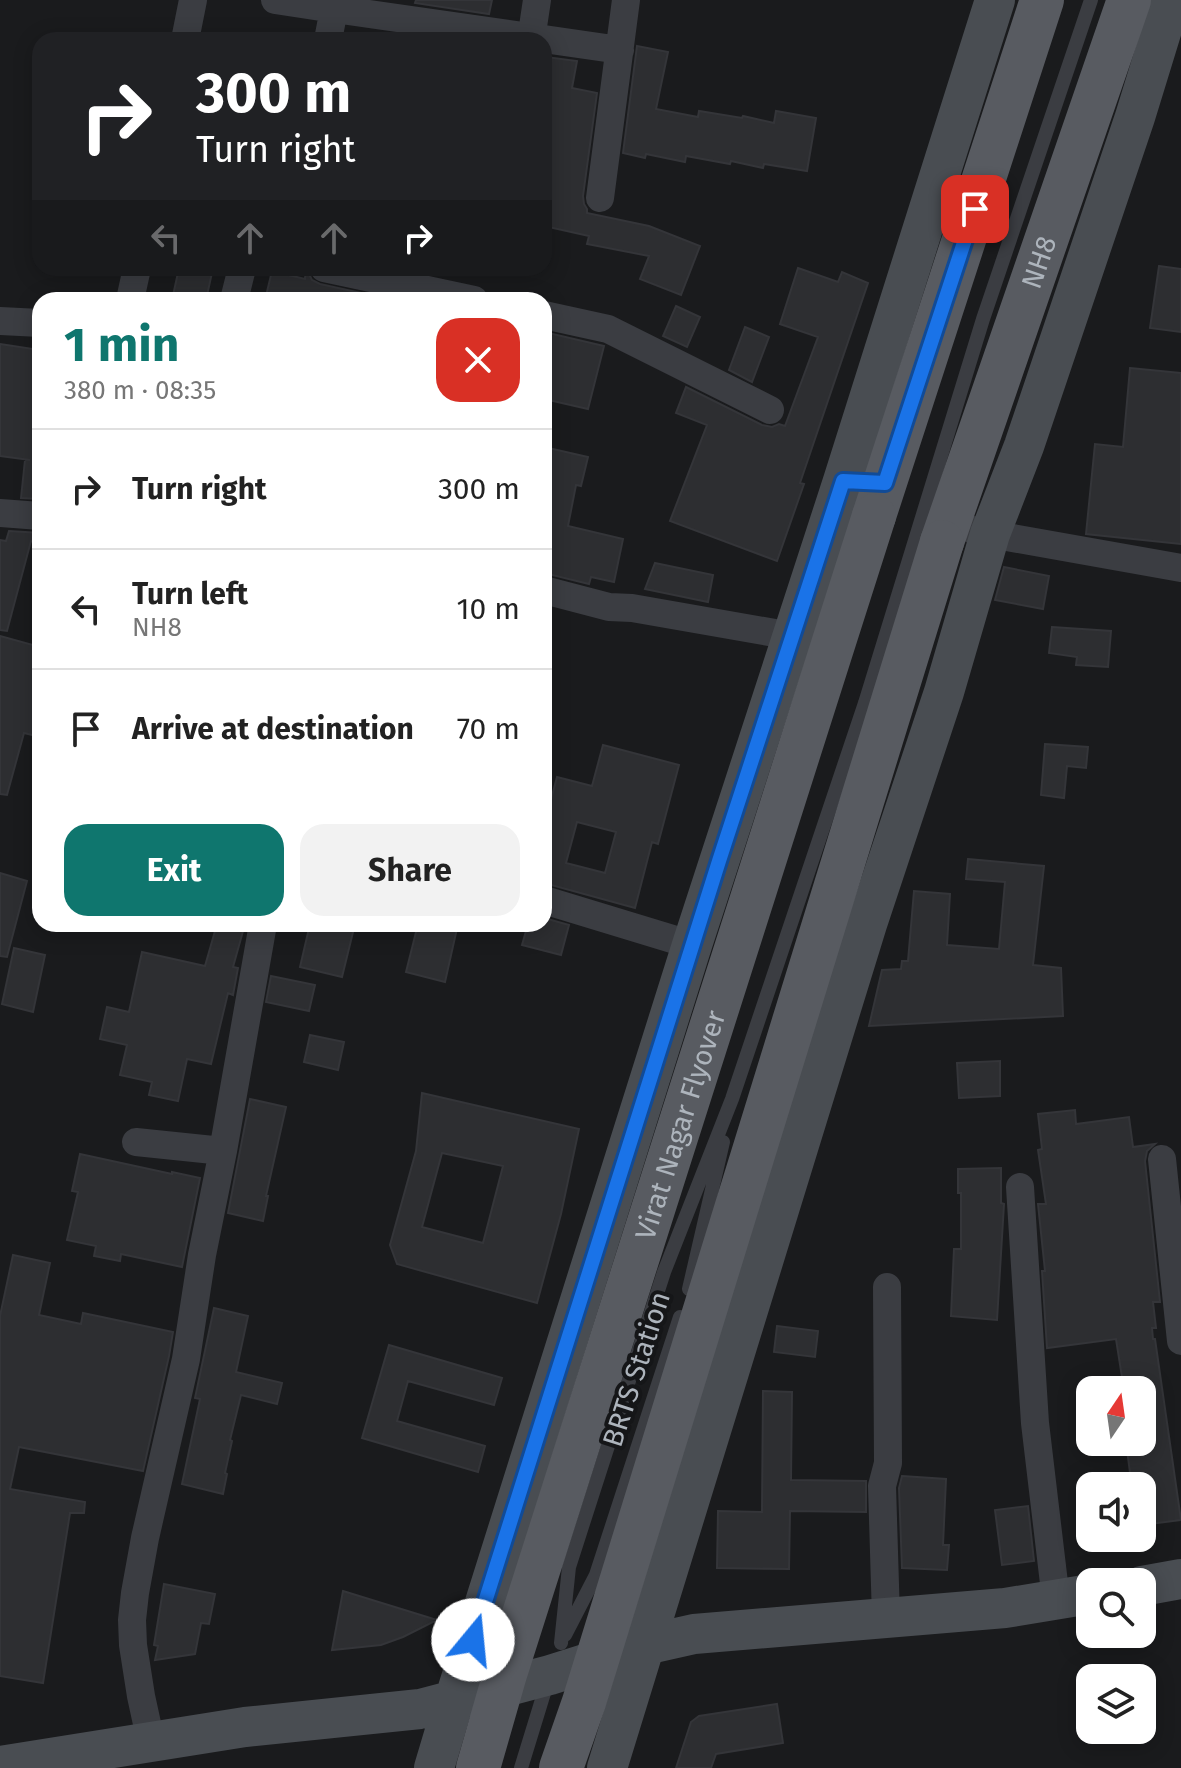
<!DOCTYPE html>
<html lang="en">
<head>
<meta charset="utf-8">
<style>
  :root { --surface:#fff; --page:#f2f2f2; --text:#222; --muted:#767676; --line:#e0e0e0; --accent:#0f766e }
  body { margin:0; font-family:"Fira Sans",sans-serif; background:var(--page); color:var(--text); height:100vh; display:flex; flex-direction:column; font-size:30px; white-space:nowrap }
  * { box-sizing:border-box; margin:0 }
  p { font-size:26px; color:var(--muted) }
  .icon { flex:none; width:44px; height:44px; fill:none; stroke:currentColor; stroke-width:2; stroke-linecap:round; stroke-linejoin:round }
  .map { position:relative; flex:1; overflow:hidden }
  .drawer { position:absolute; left:32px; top:292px; width:520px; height:640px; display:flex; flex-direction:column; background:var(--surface); border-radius:24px; box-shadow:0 4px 20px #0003 }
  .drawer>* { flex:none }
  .top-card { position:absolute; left:32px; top:32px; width:520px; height:244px; border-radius:24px; box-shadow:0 4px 20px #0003; background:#202124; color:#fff; overflow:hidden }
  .needle { width:52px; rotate:13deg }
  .fabs { position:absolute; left:1076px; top:1376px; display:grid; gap:16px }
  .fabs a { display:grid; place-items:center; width:80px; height:80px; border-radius:16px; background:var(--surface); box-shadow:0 4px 20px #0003; font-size:40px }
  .pin { position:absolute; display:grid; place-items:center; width:68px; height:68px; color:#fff; margin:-34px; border-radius:16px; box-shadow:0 4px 12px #0006 }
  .me { position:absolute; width:88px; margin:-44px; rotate:17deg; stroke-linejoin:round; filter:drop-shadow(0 0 6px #0008) }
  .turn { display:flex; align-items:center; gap:28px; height:168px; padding:0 32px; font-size:36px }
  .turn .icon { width:104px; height:104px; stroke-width:2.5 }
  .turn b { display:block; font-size:56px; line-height:68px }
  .lanes { display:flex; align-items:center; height:76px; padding:0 32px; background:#0003; justify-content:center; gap:40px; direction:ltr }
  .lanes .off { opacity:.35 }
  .round { display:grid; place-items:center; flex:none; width:84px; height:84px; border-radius:24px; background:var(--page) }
  .headline { display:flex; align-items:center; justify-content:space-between; height:136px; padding:0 32px }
  h1 { font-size:48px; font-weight:700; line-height:60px; color:var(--accent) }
  .primary-button { display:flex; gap:16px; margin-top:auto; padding:16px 32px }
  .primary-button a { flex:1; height:92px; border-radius:24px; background:var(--accent); color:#fff; font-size:32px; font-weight:700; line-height:92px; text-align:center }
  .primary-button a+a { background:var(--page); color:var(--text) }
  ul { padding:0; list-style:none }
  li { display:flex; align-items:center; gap:24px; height:120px; padding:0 32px; border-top:2px solid var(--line) }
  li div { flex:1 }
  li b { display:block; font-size:30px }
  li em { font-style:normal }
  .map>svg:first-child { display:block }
  .building { fill:#2d2e31; stroke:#343539; stroke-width:2; fill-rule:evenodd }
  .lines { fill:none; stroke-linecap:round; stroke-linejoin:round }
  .lane { stroke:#3b3d42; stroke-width:14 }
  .street { stroke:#3b3d42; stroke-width:28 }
  .secondary { stroke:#494d52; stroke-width:40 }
  .primary { stroke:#585b61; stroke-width:44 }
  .primary-bridge { stroke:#585b61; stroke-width:44 }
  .route-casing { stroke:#114b97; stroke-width:20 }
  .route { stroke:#1a73e8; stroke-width:14 }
  .labels { text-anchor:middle; stroke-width:8; stroke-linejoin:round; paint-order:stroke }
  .street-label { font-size:28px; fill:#adb4bc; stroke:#151618 }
</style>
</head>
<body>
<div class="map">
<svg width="1181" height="1768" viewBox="0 0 1181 1768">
  <rect width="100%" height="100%" fill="#1a1b1d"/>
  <path class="building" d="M416,0H492L489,14L415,3Z
    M637,46L668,52L656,109L698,117L699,111L742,118L743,116L774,123L776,111L816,118L807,171L764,164L763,168L731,161L730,164L686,156L685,162L646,154L645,158L623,153Z
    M546,57L577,61L572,88L597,93L583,196L584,204L587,209V213L649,226L700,246L681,295L640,279L649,256L587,244L589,236L544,226V95L548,75H544Z
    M1159,266L1181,269V332L1150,328Z
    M179,268H213L206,300H172Z
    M306,268L312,280L320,284L393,300H265L272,271L305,279Z
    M798,268L838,282L842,272L868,283L800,483L804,484L777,561L670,521L707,425L676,413L686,387L762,425L772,427L779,424L785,426L818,337L780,324Z
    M676,306L700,317L687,347L663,336Z
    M745,327L769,337L752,382L729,370Z
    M544,332L604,346L588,409L544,399Z
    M0,344L40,350V499L21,498L25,460H30L0,456Z
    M1130,368L1181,373V544L1086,534L1095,444L1123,447Z
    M544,447L588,457L581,486L576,485L568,526L623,539L614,582L591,577L589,584L544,573Z
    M9,531L40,533V544L31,541L7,631L0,630V540L6,541Z
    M655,563L713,575L708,602L645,589Z
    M1004,567L1049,576L1043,609L995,600Z
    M1052,627L1111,631L1108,667L1076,665L1077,657L1049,653Z
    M0,636L40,647V737L24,733L7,795L0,794Z
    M1045,744L1088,747L1086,768L1067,766L1064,798L1041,795Z
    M603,745L679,765L658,844L652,842L635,908L544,883V826L557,777L592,786ZM577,822L616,832L605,873L566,863Z
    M968,859L1044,866L1033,965L1061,968L1063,1016L869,1026L882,970L901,969L902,961H908L914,891L950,894L947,945L999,949L1005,882L966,879Z
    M0,873L27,881L7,957L0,956Z
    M544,918L569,925L561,955L522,945L528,924H544Z
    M217,924H245L233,967L238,968L233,995L228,993L211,1064L187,1059L178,1101L149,1095L152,1082L120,1075L127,1045L100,1039L107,1007L129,1012L142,952L205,966Z
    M310,924H355L342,977L300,967Z
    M418,924H458L445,982L406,972Z
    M14,948L45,955L33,1012L2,1004Z
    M271,976L315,985L309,1011L266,1002Z
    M310,1035L344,1042L338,1070L304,1062Z
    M1000,1061V1096L959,1098L957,1063Z
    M422,1093L579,1129L561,1214L537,1303L397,1264L390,1245L416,1151ZM442,1153L503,1166L483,1243L422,1227Z
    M250,1099L286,1107L266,1196H268L263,1221L228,1213Z
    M1075,1110L1076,1124L1129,1117L1133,1147L1155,1144L1147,1151L1145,1161L1160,1302H1153L1156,1328H1152L1153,1339H1155L1181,1520L1142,1525V1478L1131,1480L1127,1450H1129L1128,1442H1142V1390H1124L1116,1339L1047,1348L1042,1271H1045L1038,1204H1046L1038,1150L1042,1149L1038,1114Z
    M80,1154L172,1174V1172L200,1178L182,1267L121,1254L120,1261L94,1256L96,1246L67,1240L78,1192L72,1191Z
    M1001,1168V1203L1004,1204L997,1320L951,1316L954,1249H961V1193H958V1169Z
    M13,1255L50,1263L39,1315L81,1324L83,1313L173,1332L169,1356L143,1471L19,1447L10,1489L85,1502L84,1513H70L43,1683L0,1676V1316Z
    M214,1308L248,1316L236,1372L282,1383L277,1404L241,1395L230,1440L232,1441L225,1473L227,1474L223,1494L182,1484L200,1399L195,1398Z
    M777,1326L818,1331L815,1357L774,1352Z
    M389,1345L502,1378L494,1405L408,1381L397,1421L485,1446L478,1472L362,1438Z
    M763,1391L792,1392L791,1480L866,1481V1512L790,1511L789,1569L717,1568L718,1511L762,1512Z
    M902,1476L946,1479L943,1545H949L947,1570L902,1568L899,1488Z
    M1028,1506L1034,1561L1002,1565L995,1510Z
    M164,1584L215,1594L209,1624L201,1623L195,1654L155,1660L158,1646L154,1645Z
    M343,1591L437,1620L403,1637L381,1645L332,1650Z
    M777,1704L783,1743L716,1754L711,1768H676L691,1722L699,1716Z"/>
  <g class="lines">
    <path class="lane" d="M689,1289L723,1142
      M565,1635L596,1575L680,1317
      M561,1643L569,1567L664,1272L732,1099L865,703L983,319L1091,0
      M521,1768L548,1680"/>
    <path class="street" d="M275,0L334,9L328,40
      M334,9L620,50
      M185,40L193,0
      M531,40L537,0
      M600,198L626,0
      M324,268L474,300
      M130,300L137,268
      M234,300L242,268
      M544,315L608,329L770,410
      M0,321L40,323
      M0,513L40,516
      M973,530L990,534L1181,568
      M544,590L609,607L632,608L792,636
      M544,900L692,945
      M136,1142L223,1151L202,1255L186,1359L145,1538L135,1593L132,1620L133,1645L141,1696L151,1742
      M223,1151L263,924
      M1162,1159L1181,1341
      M1020,1187L1035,1423L1056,1600
      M886,1618L882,1486L888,1463L887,1287"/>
    <path class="secondary" d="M1142,1586L1181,1579
      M0,1766L245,1727L420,1709L550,1675L645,1645L694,1634L1005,1608L1090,1594
      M434,1768L454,1701L692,945L843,481L995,0
      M607,1768L867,924L944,692L990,534L1024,446L1135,117L1171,0"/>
    <g class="primary">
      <path d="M874,516L1042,0"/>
      <path id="s1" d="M942,542L1129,0"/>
    </g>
    <g class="primary-bridge">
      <path id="s2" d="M478,1768L505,1674L874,516"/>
      <path d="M561,1768L584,1702L942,542"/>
    </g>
  </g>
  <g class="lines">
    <defs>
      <path id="route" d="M473,1640L719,861L843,481L885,483L975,209"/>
    </defs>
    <use href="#route" class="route-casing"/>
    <use href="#route" class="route"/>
  </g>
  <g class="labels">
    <g class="street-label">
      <text dy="10" stroke="none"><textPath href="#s1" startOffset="296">NH8</textPath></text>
      <text dy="10" stroke="none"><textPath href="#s2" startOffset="674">Virat Nagar Flyover</textPath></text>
      <text transform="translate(636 1369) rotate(-72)" y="10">BRTS Station</text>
    </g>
  </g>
</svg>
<div class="fabs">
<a><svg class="needle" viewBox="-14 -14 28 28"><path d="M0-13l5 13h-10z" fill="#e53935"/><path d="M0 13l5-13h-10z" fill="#767676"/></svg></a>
<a><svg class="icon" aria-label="sound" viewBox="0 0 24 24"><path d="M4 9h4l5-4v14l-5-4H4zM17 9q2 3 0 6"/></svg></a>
<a><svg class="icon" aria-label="search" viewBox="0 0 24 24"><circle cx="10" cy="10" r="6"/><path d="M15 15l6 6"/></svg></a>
<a><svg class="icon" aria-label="layers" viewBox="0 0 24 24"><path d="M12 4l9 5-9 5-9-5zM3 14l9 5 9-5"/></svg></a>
</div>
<div class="pin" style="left:975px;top:209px;background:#d93025"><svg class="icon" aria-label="arrive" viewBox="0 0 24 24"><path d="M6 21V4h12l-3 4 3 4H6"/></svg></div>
<svg class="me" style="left:473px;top:1640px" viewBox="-20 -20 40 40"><circle r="19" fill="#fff"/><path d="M0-13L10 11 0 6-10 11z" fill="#1a73e8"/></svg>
<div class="top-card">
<div class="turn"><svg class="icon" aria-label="right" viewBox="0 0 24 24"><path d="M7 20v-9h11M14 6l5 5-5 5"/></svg><div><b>300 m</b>Turn right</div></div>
<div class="lanes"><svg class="icon off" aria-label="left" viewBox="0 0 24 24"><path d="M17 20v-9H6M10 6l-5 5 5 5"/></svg><svg class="icon off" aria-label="ahead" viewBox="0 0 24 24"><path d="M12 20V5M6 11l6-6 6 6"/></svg><svg class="icon off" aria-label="ahead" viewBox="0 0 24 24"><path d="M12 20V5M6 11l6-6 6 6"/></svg><svg class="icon" aria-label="right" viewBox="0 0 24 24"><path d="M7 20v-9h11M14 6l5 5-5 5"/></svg></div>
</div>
<section class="drawer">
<div class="headline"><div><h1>1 min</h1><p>380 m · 08:35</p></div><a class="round" style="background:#d93025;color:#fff"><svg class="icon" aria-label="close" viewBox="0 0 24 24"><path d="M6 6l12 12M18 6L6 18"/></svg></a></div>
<ul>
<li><svg class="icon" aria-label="right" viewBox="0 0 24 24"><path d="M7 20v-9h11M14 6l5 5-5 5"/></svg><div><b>Turn right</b></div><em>300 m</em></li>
<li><svg class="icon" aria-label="left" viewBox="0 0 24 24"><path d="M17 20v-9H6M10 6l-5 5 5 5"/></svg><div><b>Turn left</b><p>NH8</p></div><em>10 m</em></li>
<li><svg class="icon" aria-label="arrive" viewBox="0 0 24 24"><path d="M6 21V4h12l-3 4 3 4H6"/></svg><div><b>Arrive at destination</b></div><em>70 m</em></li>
</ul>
<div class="primary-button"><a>Exit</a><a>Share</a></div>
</section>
</div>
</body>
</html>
